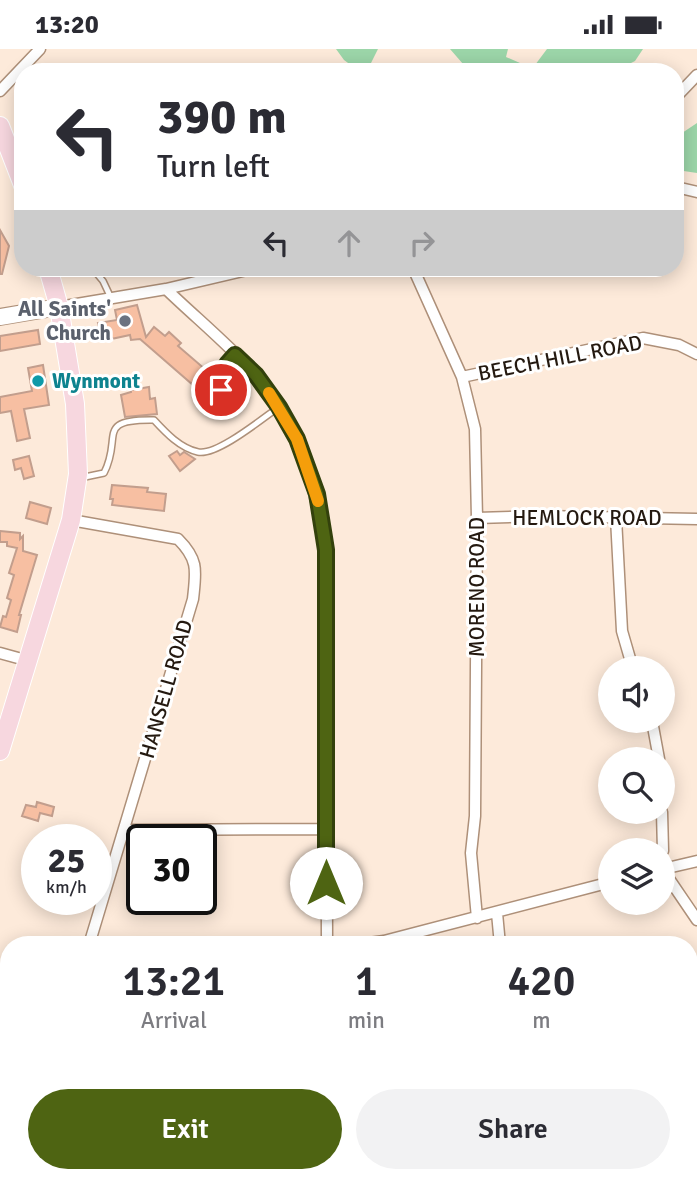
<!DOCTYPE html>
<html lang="en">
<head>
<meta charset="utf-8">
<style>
  :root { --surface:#fff; --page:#f2f2f3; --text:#2b2b33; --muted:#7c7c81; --accent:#4e6412 }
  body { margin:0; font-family:Signika,sans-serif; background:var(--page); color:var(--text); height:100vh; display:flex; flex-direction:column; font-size:26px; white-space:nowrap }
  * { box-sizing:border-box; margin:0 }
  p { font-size:23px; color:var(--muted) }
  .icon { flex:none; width:38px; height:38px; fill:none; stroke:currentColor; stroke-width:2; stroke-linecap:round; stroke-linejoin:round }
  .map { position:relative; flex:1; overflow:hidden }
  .drawer { position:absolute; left:0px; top:887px; width:698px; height:247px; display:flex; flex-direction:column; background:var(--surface); border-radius:28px 28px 0 0; box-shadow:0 4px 18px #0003 }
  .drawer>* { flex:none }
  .banner { position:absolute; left:14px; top:14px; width:670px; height:214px; border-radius:28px; box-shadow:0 4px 18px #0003; background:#fff; color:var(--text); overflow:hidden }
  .buttons { position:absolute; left:598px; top:607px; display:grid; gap:14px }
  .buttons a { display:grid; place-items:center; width:77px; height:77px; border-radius:50%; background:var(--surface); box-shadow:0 4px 18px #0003; font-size:35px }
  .speed { position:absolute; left:21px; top:775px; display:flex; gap:14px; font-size:35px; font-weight:700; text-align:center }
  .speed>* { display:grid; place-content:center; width:91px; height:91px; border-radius:50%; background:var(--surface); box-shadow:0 4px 18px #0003; line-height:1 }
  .speed small { font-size:18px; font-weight:400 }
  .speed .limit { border:4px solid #111; border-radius:10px; background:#fff; color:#111 }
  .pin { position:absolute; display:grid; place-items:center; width:60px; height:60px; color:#fff; margin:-30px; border:4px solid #fff; border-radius:50%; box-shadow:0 2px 7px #0007 }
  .me { position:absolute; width:77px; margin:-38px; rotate:0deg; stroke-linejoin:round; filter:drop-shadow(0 0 5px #0008) }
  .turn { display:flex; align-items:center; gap:24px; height:147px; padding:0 28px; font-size:32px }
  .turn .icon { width:91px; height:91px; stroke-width:2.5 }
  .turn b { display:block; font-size:49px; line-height:60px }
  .lanes { display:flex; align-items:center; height:66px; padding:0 28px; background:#0003; justify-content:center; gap:35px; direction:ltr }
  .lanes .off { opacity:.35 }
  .eta { display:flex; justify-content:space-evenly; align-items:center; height:119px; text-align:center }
  .eta b { font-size:42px; font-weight:600; line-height:49px }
  .cta { display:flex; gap:14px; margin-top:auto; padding:14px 28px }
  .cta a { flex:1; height:80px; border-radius:42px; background:var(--accent); color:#fff; font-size:28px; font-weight:600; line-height:80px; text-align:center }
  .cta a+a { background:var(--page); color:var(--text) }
  .status { display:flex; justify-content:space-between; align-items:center; height:49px; padding:0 35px; background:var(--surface); direction:ltr }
  .status svg { height:19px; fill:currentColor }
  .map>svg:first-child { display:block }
  .green { fill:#9cd6a9 }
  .building { fill:#f7bfa2; stroke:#c29e8d; stroke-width:2 }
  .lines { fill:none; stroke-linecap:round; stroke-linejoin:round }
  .lane-casing { stroke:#ae9079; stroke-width:8 }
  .street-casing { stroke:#ae9079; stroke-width:13 }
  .secondary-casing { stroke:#ae9079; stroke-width:18 }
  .primary-casing { stroke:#fff; stroke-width:20 }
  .lane { stroke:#fff; stroke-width:5 }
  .street { stroke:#fff; stroke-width:10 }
  .secondary { stroke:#fff; stroke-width:16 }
  .primary { stroke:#f7d7df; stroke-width:18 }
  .route-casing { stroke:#33410c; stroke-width:18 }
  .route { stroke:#4e6412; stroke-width:12 }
  .slow { stroke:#f59e0b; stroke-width:12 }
  .worship-dot { fill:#6b7280; stroke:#fff; stroke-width:2.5 }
  .culture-dot { fill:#0f9aa8; stroke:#fff; stroke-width:2.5 }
  .labels { text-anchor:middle; stroke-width:6; stroke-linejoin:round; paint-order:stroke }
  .worship-label { font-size:21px; font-weight:bold; fill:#5b616d; stroke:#fff; text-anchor:end }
  .street-label { font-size:21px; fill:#241910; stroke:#fff }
  .culture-label { font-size:21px; font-weight:bold; fill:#0d838f; stroke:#fff; text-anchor:start }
</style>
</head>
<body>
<div class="status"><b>13:20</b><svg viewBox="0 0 49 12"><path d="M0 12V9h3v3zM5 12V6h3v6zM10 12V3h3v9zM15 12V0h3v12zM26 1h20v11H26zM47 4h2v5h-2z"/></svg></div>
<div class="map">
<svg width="697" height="1133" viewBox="0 0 697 1133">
  <rect width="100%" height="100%" fill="#fdeada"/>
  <path class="green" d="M336,0H378L369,18L359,22L344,11Z
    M450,0H508L506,8L520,14L535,16L547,0H643L635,12L613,23H470Z
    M697,74V124L677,121L676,88Z"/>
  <path class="building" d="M0,181L9,197L2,225H0Z
    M137,256L146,288L154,278L165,287L169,283L181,294L178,297L206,321L193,336L140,290L131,291L130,286L102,292L98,274L117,271L115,261Z
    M38,281L40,295L0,302V287Z
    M43,316L49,356L24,360L30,389L17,392L11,362L0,364V348L32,342L28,319Z
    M149,338L150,350L155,349L157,365L125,368L121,346L131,343V341Z
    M177,402L180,406L184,403L195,410L180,422L169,407Z
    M29,407L34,427L24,430L21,419L15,421L13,411Z
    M112,436L148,439L147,443L166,445L164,462L112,456L113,450H110Z
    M30,453L51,459L47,475L26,469Z
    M0,482L20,484V490L23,487V502L37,506L19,566H21L17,583L0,578L3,567L6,568L11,551L7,549L14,526L9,524L17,499L7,497V493H0Z
    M37,753L54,758L52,767L40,764L38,772L22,767L26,756L36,758Z"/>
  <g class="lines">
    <defs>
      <path id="lane" d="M92,219L103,232L111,249
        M227,315L232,320L221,341L205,356L199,347L235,306
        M80,429L104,424C123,388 94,370 154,371C166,384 180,399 198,403C217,407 263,369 279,358"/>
      <path id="street" d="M0,42L40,0
        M676,48L697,26
        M676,138L697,143
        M413,219L462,328L475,380L477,469L475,767L471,804L477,869
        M166,240C195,268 228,295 255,325C300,375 315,437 326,501L327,896
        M59,258L166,240L255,219
        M462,328L643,289L679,296L697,305
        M477,469L541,467L697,470
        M616,469L622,582L633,620
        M71,471L178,490C199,511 196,522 193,550L89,896
        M0,604L29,612
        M652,672L659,710
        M662,763L663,802
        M125,781L326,780
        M663,820L697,812
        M663,821L697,871
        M497,864L500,896
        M354,896L384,892L611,833
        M0,926L9,925
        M0,1118L9,1115
        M343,1125V1133
        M530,1125L531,1133"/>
      <path id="secondary" d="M0,268L59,258"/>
      <path id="primary" d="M0,77L23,136
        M0,702L71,471L78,425L75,355L59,258L48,219"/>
    </defs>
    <use href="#lane" class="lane-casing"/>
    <use href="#street" class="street-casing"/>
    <use href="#secondary" class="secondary-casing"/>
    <use href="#primary" class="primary-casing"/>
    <use href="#lane" class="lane"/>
    <use href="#street" class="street"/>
    <use href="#secondary" class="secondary"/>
    <use href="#primary" class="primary"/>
  </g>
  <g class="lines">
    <defs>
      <path id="route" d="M221,341L232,320L227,315L235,306L256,326L279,358L297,390L317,445L323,482L326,501V834"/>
    </defs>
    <use href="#route" class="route-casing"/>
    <use href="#route" class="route"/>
    <path class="slow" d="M269,344L297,390L318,452"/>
  </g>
  <circle class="worship-dot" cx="125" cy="272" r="7"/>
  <circle class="culture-dot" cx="38" cy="332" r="7"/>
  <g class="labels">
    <g class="worship-label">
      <text x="111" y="267">All Saints'<tspan x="111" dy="24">Church</tspan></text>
    </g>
    <g class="street-label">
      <text transform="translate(560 309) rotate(-11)" y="7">BEECH HILL ROAD</text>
      <text x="587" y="476">HEMLOCK ROAD</text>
      <text transform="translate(477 538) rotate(-90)" y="7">MORENO ROAD</text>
      <text transform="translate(166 640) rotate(-74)" y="7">HANSELL ROAD</text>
    </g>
    <g class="culture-label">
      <text x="52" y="339">Wynmont</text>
    </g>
  </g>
</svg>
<div class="buttons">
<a><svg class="icon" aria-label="sound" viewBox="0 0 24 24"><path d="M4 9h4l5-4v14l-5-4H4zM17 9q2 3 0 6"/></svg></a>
<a><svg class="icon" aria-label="search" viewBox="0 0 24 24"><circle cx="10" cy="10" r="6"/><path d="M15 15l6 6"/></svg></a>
<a><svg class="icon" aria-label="layers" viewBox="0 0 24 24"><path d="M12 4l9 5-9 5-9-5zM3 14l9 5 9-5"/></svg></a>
</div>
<div class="speed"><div>25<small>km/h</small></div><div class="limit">30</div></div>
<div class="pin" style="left:221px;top:341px;background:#d93025"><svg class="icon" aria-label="arrive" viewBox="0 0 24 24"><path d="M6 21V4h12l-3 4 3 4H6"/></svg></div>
<svg class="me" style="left:326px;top:834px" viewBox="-20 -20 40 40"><circle r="19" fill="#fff"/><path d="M0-13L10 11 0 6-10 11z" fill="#4e6412"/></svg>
<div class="banner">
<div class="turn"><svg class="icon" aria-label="left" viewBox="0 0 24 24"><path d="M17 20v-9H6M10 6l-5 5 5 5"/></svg><div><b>390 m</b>Turn left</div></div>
<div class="lanes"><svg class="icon" aria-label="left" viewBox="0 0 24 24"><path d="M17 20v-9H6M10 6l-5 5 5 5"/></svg><svg class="icon off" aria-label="ahead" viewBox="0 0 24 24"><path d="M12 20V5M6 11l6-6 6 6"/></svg><svg class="icon off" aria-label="right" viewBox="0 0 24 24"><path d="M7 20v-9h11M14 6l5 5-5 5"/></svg></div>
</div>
<section class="drawer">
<div class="eta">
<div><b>13:21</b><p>Arrival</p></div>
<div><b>1</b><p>min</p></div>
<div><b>420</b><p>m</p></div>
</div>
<div class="cta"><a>Exit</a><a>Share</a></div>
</section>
</div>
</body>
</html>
